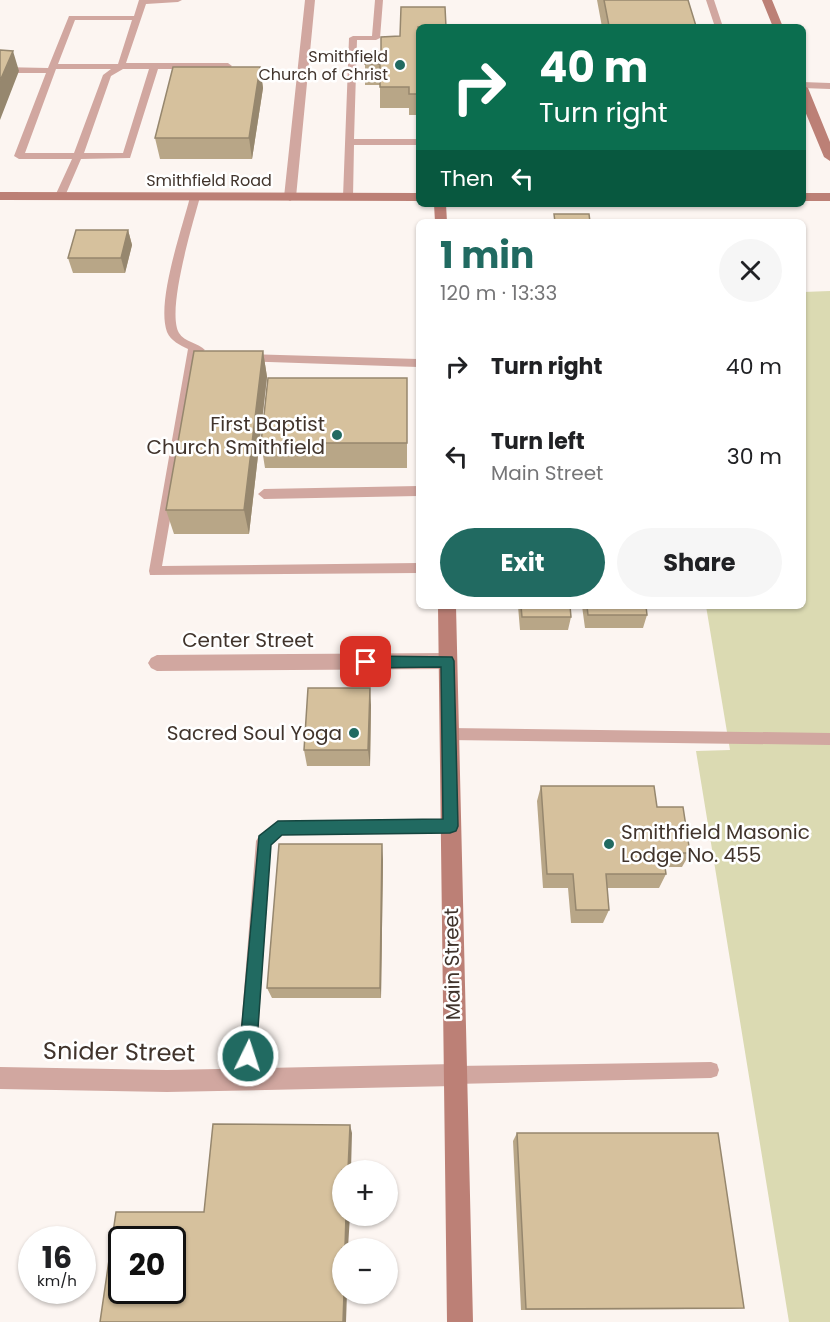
<!DOCTYPE html>
<html lang="en">
<head>
<meta charset="utf-8">
<style>
  :root { --surface:#fff; --page:#f6f6f6; --text:#202124; --muted:#757577; --accent:#216a61 }
  body { margin:0; font-family:Poppins,sans-serif; background:var(--page); color:var(--text); height:100vh; display:flex; flex-direction:column; font-size:22px; white-space:nowrap }
  * { box-sizing:border-box; margin:0 }
  p { font-size:20px; color:var(--muted) }
  .icon { flex:none; width:33px; height:33px; fill:none; stroke:currentColor; stroke-width:2; stroke-linecap:round; stroke-linejoin:round }
  .map { position:relative; flex:1; overflow:hidden }
  .drawer { position:absolute; left:416px; top:219px; width:390px; height:390px; display:flex; flex-direction:column; background:var(--surface); border-radius:9px; box-shadow:0 2px 4px #0004 }
  .drawer>* { flex:none }
  .banner { position:absolute; left:416px; top:24px; width:390px; height:183px; border-radius:9px; box-shadow:0 2px 4px #0004; background:#0b6e4f; color:#fff; overflow:hidden }
  .buttons { position:absolute; left:332px; top:1160px; display:grid; gap:12px }
  .buttons a { display:grid; place-items:center; width:66px; height:66px; border-radius:50%; background:var(--surface); box-shadow:0 2px 4px #0004; font-size:30px }
  .speed { position:absolute; left:18px; top:1226px; display:flex; gap:12px; font-size:30px; font-weight:700; text-align:center }
  .speed>* { display:grid; place-content:center; width:78px; height:78px; border-radius:50%; background:var(--surface); box-shadow:0 2px 4px #0004; line-height:1 }
  .speed small { font-size:15px; font-weight:400 }
  .speed .limit { border:3px solid #111; border-radius:9px; background:#fff; color:#111 }
  .pin { position:absolute; display:grid; place-items:center; width:51px; height:51px; color:#fff; margin:-26px; border-radius:12px; box-shadow:0 3px 9px #0006 }
  .me { position:absolute; width:66px; margin:-33px; rotate:4deg; stroke-linejoin:round; filter:drop-shadow(0 0 4px #0008) }
  .turn { display:flex; align-items:center; gap:21px; height:126px; padding:0 24px; font-size:27px }
  .turn .icon { width:78px; height:78px; stroke-width:2.5 }
  .turn b { display:block; font-size:42px; line-height:51px }
  .then { display:flex; align-items:center; height:57px; padding:0 24px; background:#0003; gap:12px; font-size:22px }
  .round { display:grid; place-items:center; flex:none; width:63px; height:63px; border-radius:32px; background:var(--page) }
  .summary { display:flex; align-items:center; justify-content:space-between; height:102px; padding:0 24px }
  h1 { font-size:36px; font-weight:700; line-height:45px; color:var(--accent) }
  .cta { display:flex; gap:12px; margin-top:auto; padding:12px 24px }
  .cta a { flex:1; height:69px; border-radius:36px; background:var(--accent); color:#fff; font-size:24px; font-weight:700; line-height:69px; text-align:center }
  .cta a+a { background:var(--page); color:var(--text) }
  ul { padding:0; list-style:none }
  li { display:flex; align-items:center; gap:18px; height:90px; padding:0 24px }
  li div { flex:1 }
  li b { display:block; font-size:22px }
  li em { font-style:normal }
  .map>svg:first-child { display:block }
  .green { fill:#dbdab2 }
  .lines { fill:none; stroke-linecap:round; stroke-linejoin:round }
  .lane { fill:#d1a7a0; fill-rule:evenodd }
  .street { fill:#d1a7a0; fill-rule:evenodd }
  .secondary { fill:#bc8076; fill-rule:evenodd }
  .wall { fill:#b8a687 }
  .shaded-wall { fill:#96876e }
  .building { fill:#d6c19d; stroke:#96876e; stroke-width:1.5; fill-rule:evenodd }
  .route { fill:#216a61; stroke:#15453f; stroke-width:1.5 }
  .poi-dot { fill:#216a61; stroke:#fff; stroke-width:2 }
  .labels { text-anchor:middle; stroke-width:5; stroke-linejoin:round; paint-order:stroke }
  .far-poi-label { font-size:16px; fill:#41342c; stroke:#fff; text-anchor:end }
  .far-street-label { font-size:16px; fill:#41342c; stroke:#fff }
  .poi-label { font-size:20px; fill:#41342c; stroke:#fff; text-anchor:end }
  .street-label { font-size:20px; fill:#41342c; stroke:#fff }
  .near-street-label { font-size:24px; fill:#41342c; stroke:#fff }
</style>
</head>
<body>
<div class="map">
<svg width="830" height="1322" viewBox="0 0 830 1322">
  <rect width="100%" height="100%" fill="#fcf5f1"/>
  <path class="green" d="M830,291V1322H789L696,751L730,750L706,606H802L803,292Z"/>
  <g class="lines">
    <path class="lane" d="M139,0H182L178,2L146,4L126,63H228L232,66L228,69H158L130,158L81,159L65,196L57,198L55,196L72,159H19L14,156L46,73H0V67L48,68L69,16H134ZM75,20H132L118,64H58ZM56,69H111L103,75L74,153H25ZM123,69H149L123,153H84L111,76Z
      M375,0H383L380,38L376,40H357L354,139H418V145H354L353,197L348,200L343,197L349,38L353,36H372Z
      M706,0H714L723,27H715Z
      M802,82L830,83V89L802,88Z
      M195,194L200,197C193,223 166,311 179,333C184,342 199,343 205,350L199,353L162,566L418,563V573L150,575L149,571L188,349C180,345 171,341 167,332C156,302 182,229 190,197Z
      M245,354L418,359V367L241,361V355Z
      M418,486V496L264,499L258,494L264,489Z
      M448,728L830,733V745L448,740L443,738L441,734L443,730Z
      M450,819L455,821L457,826L455,831L450,833L281,835L271,844L255,1079L252,1085L246,1088L240,1085L237,1079L256,841L259,836L278,821Z
      M711,1062L717,1064L719,1070L717,1076L711,1078L454,1084L448,1081L445,1075L448,1069L454,1066Z"/>
    <path class="street" d="M305,0H315L296,197L290,201L284,197Z
      M448,653L454,656L457,661L454,666L448,669L157,671L151,668L148,663L151,658L157,655Z
      M454,1064L462,1067L465,1075L462,1083L454,1086L167,1092L0,1089V1067L167,1070Z"/>
    <path class="secondary" d="M762,0H772L783,27H773Z
      M802,85L808,88L830,142V161L824,157L802,104Z
      M0,192L418,193V201L0,200Z
      M802,193H830V201H802Z
      M434,204H446L447,222H435Z
      M438,606H456L473,1322H447Z"/>
  </g>
  <path class="wall" d="M597,0H688L696,27H602Z
    M418,27V115H409V108H380V85H365V64L400,36Z
    M260,67L263,88L252,159H160L155,138Z
    M128,230L132,245L125,273H73L68,258Z
    M263,351L267,377L249,534H174L166,510Z
    M407,378V468H265L261,443Z
    M518,606H570L571,617L568,630H520Z
    M582,606H646L647,615L643,628H585Z
    M371,705L370,766H307L304,750Z
    M541,786L657,807L690,853L682,867H665L666,874L659,888H607L609,910L603,923H571L568,888H543L537,801Z
    M383,859L381,998H272L267,988Z
    M517,1133L744,1308L729,1309L521,1310L513,1141Z"/>
  <path class="shaded-wall" d="M13,51L19,71L0,120V81Z
    M260,67L263,88L252,159L249,138Z
    M128,230L132,245L125,273L121,258Z
    M263,351L267,377L249,534L244,510Z
    M370,688L371,705L370,766L368,750Z
    M382,844L383,859L381,998L380,988Z
    M350,1125L352,1133L351,1170H348Z
    M346,1215H350L348,1248H345Z
    M344,1293H347L346,1322H343Z"/>
  <path class="building" d="M604,0H688L696,26H609Z
    M401,7H445L446,27H418V94H409V87H380V64H365V52H381V37L400,36Z
    M0,50L13,51L0,81Z
    M173,67H260L249,138H155Z
    M554,214H589L590,222H555Z
    M76,230H128L121,258H68Z
    M194,351H263L244,510H166Z
    M268,378H407V443H261Z
    M521,606H570L571,617H522Z
    M587,606H646L647,615H588Z
    M308,688H370L368,750H304Z
    M541,786H654L657,807H683L690,853H663L666,874H606L609,910H576L573,874H547Z
    M279,844H382L380,988H267Z
    M213,1124L350,1125L348,1170H342V1215H346L345,1248H342V1293H344L343,1322H100L116,1212H204ZM122,1239H172V1290H122Z
    M517,1133H718L744,1308L526,1309Z"/>
  <path class="route" d="M366,656L452,657L454,661L458,826L456,831L450,833L282,835L271,845L256,1056L254,1062L248,1064L242,1062L239,1056L259,836L278,821L443,819L441,667L366,668L361,666L359,662L361,658Z"/>
  <g class="poi-dot">
    <circle cx="400" cy="65" r="6"/>
    <circle cx="337" cy="435" r="6"/>
    <circle cx="354" cy="733" r="6"/>
    <circle cx="609" cy="844" r="6"/>
  </g>
  <g class="labels">
    <g class="far-poi-label">
      <text x="388" y="62">Smithfield<tspan x="388" dy="18">Church of Christ</tspan></text>
    </g>
    <g class="far-street-label">
      <text x="209" y="186">Smithfield Road</text>
    </g>
    <g class="poi-label">
      <text x="325" y="431">First Baptist<tspan x="325" dy="23">Church Smithfield</tspan></text>
      <text x="342" y="740">Sacred Soul Yoga</text>
      <text x="621" y="839" text-anchor="start">Smithfield Masonic<tspan x="621" dy="23">Lodge No. 455</tspan></text>
    </g>
    <g class="street-label">
      <text x="248" y="647">Center Street</text>
      <text transform="translate(452 964) rotate(-91)" y="7">Main Street</text>
    </g>
    <g class="near-street-label">
      <text transform="translate(119 1052) rotate(1)" y="8">Snider Street</text>
    </g>
  </g>
</svg>
<div class="buttons">
<a>+</a>
<a>−</a>
</div>
<div class="speed"><div>16<small>km/h</small></div><div class="limit">20</div></div>
<div class="pin" style="left:366px;top:662px;background:#d93025"><svg class="icon" aria-label="arrive" viewBox="0 0 24 24"><path d="M6 21V4h12l-3 4 3 4H6"/></svg></div>
<svg class="me" style="left:248px;top:1056px" viewBox="-20 -20 40 40"><circle r="17" fill="#216a61" stroke="#fff" stroke-width="3"/><path d="M0-11L8 9 0 5-8 9z" fill="#fff"/></svg>
<div class="banner">
<div class="turn"><svg class="icon" aria-label="right" viewBox="0 0 24 24"><path d="M7 20v-9h11M14 6l5 5-5 5"/></svg><div><b>40 m</b>Turn right</div></div>
<div class="then">Then<svg class="icon" aria-label="left" viewBox="0 0 24 24"><path d="M17 20v-9H6M10 6l-5 5 5 5"/></svg></div>
</div>
<section class="drawer">
<div class="summary"><div><h1>1 min</h1><p>120 m · 13:33</p></div><a class="round"><svg class="icon" aria-label="close" viewBox="0 0 24 24"><path d="M6 6l12 12M18 6L6 18"/></svg></a></div>
<ul>
<li><svg class="icon" aria-label="right" viewBox="0 0 24 24"><path d="M7 20v-9h11M14 6l5 5-5 5"/></svg><div><b>Turn right</b></div><em>40 m</em></li>
<li><svg class="icon" aria-label="left" viewBox="0 0 24 24"><path d="M17 20v-9H6M10 6l-5 5 5 5"/></svg><div><b>Turn left</b><p>Main Street</p></div><em>30 m</em></li>
</ul>
<div class="cta"><a>Exit</a><a>Share</a></div>
</section>
</div>
</body>
</html>
